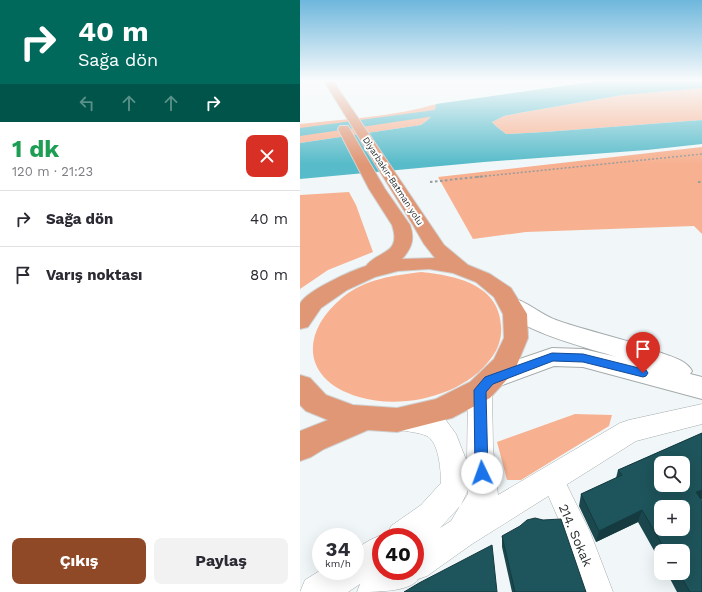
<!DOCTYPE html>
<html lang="tr">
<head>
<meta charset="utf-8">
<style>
  :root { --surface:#fff; --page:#f2f2f3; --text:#2b2b33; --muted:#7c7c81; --line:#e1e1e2; --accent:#904926 }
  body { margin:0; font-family:"Work Sans",sans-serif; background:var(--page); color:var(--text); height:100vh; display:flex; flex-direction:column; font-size:15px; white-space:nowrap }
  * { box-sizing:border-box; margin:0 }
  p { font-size:13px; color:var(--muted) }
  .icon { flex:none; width:22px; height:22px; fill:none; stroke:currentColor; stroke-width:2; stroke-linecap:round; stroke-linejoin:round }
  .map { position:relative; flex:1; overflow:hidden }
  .panel { display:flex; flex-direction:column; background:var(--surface); width:300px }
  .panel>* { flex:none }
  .banner { background:#00695c; color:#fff; overflow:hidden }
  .controls { position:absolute; left:354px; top:456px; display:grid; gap:8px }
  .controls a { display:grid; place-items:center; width:36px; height:36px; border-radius:8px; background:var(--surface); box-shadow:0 4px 16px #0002; font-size:20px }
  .speed { position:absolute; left:12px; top:528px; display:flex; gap:8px; font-size:20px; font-weight:700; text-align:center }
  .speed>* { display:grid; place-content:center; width:52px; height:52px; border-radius:50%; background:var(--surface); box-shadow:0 4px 16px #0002; line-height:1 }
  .speed small { font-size:10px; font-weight:400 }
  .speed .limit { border:6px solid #d22; background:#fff; color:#111 }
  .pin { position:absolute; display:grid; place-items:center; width:34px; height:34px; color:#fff; margin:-41px -17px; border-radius:50% 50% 50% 0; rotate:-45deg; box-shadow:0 0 4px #0007 }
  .pin .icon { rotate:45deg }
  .me { position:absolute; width:44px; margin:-22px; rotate:357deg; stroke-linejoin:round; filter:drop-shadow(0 0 3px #0008) }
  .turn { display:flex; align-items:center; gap:14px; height:84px; padding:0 12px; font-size:18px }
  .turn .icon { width:52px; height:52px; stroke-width:2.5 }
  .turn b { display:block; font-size:28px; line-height:34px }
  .lanes { display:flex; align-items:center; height:38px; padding:0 12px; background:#0003; justify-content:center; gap:20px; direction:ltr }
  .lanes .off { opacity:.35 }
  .round { display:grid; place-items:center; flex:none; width:42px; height:42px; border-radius:8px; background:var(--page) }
  .summary { display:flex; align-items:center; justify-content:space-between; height:68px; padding:0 12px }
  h1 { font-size:24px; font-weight:700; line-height:30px; color:#1e9e55 }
  .primary-button { display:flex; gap:8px; margin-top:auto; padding:8px 12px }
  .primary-button a { flex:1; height:46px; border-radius:8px; background:var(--accent); color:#fff; font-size:16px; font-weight:700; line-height:46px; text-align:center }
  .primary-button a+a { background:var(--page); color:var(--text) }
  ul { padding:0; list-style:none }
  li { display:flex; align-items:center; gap:12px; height:56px; padding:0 12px; border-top:1px solid var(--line) }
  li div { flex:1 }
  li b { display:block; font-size:15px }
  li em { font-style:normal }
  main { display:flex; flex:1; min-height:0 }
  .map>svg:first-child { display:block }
  .green { fill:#f7b191 }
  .water { fill:#57bbc9 }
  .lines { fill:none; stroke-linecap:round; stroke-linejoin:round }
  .river { fill:#57bbc9; fill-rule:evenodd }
  .minor-casing { stroke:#a5abac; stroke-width:1 }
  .tertiary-casing { stroke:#a5abac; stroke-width:1 }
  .secondary-casing { stroke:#a5abac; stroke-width:2 }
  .trunk-casing { stroke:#d0d1d1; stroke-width:2 }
  .path-far1 { stroke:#969b9c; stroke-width:1.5; stroke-dasharray:2 2; stroke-linecap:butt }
  .path { stroke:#969b9c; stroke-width:2; stroke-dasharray:2.5 2.5; stroke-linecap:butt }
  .minor { fill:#fff; fill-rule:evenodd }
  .tertiary { fill:#fff; fill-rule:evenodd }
  .secondary { fill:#fff; fill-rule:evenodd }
  .trunk { fill:#e09776; fill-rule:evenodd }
  .wall { fill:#1a484e }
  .shaded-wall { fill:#153b40 }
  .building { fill:#1e545b; stroke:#153b40; fill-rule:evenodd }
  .route { fill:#1a73e8; stroke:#114b97 }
  .labels { text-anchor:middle; stroke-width:4; stroke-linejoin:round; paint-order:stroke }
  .far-street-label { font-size:9px; fill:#292c2c; stroke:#fff }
  .near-street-label { font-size:13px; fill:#292c2c; stroke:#fff }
</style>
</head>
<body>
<main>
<section class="panel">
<div class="banner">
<div class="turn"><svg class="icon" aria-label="right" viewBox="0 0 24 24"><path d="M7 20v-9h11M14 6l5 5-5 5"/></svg><div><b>40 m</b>Sağa dön</div></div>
<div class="lanes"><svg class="icon off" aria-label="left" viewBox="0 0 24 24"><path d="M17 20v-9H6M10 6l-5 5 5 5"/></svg><svg class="icon off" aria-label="ahead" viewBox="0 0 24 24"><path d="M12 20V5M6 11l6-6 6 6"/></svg><svg class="icon off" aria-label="ahead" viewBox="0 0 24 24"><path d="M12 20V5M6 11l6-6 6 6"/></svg><svg class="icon" aria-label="right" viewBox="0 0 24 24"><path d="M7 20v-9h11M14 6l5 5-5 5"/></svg></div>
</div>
<div class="summary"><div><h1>1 dk</h1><p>120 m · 21:23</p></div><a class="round" style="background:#d93025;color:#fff"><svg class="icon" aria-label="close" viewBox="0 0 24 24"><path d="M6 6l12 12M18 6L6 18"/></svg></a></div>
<ul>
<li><svg class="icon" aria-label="right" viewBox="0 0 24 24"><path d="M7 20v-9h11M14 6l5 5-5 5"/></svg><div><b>Sağa dön</b></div><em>40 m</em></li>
<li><svg class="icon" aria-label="arrive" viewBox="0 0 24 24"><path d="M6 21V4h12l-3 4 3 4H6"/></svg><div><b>Varış noktası</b></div><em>80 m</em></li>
</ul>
<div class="primary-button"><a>Çıkış</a><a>Paylaş</a></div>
</section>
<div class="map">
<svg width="402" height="592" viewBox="0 0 402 592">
  <rect width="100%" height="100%" fill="#f1f7f8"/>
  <path class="green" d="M402,88V120L245,132L206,134L197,127L192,122L204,116L219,113L323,95Z
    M136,104C134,115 130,119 121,125L0,143V124C46,119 92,117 136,104Z
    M402,147V234L394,226L226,232L173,239L138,177Z
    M49,192L56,205L73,252L28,270L0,289V195Z
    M122,272C156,276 199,284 201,326C202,336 199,348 192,357C165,396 102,410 59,397C1,380 0,332 43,297C65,279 95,275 122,272Z
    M275,414L312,415L309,426L221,480H207L197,442Z"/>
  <path class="water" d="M298,81H402V88L323,95L219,113L204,116L192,122L197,127L206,134L245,132L402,120V144L347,150L184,162L0,179V143L121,125C130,119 134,115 136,104Z"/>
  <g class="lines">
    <path class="river" d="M165,106L171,109L169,111L0,136V128Z"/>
    <defs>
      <path id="minor" d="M252,468L260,471L290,532L313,592H285L269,543L241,479L244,471Z"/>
      <path id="tertiary" d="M180,381L188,383L192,390L193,448L198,495L320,423L329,420L402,404V424L336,441L172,544L127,576L118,579C111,592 74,592 57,592L60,584L48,592H0L5,580L21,570L55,571V549L70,540L81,535L86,537L91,526L121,505L141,483C141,471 139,442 127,436C119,432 101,431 91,428L87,420L91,412L100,409L136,416L145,419L156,434L167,462L168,390L172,383ZM168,490V494L161,505ZM160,506L151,521L140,528ZM81,537H115V571H81Z"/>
      <path id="secondary" d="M210,297C227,301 240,314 256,320C289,332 324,338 356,351C368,356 386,359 392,371L390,374L402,377V399L283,367L254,366L189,390L179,387L175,380L179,373L252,348L283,349L317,357C286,347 216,331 199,304L202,299Z"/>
      <path id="trunk" d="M24,81H33L144,245L168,265L190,274L211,288L227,314L228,338L214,372L190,398L152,418L97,432L68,430L24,449L11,457L0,461V431L28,420L6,411L0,405V375L10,378L26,395L53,405L97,408L136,399L170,382L194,359L204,338L203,314L194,297L176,282L153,273L129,269L98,271L75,277L47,290L21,308L8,327L0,329C0,322 0,311 0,304C5,291 53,270 66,266C78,250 102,255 92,225L69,189L38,129L40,126H48L85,189L110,225C115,239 112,248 102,259L135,258L124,244L113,225Z"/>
    </defs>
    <use href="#minor" class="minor-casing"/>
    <use href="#tertiary" class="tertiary-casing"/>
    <use href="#secondary" class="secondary-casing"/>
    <use href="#trunk" class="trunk-casing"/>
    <path class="path-far1" d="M177,177L402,154"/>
    <path class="path" d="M130,182L186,176
      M398,182H402"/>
    <use href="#minor" class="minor"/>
    <use href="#tertiary" class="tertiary"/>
    <use href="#secondary" class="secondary"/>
    <use href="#trunk" class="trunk"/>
  </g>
  <path class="wall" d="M402,433V499L401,500L402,592H377L367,573H383V551H361V563L338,522L296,542L279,506L281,494L316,478L318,470Z
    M202,536L286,592H212L202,547Z"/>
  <path class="shaded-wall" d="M402,490V499L389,504L396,492Z
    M342,510L338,522L296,542L299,531Z"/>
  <path class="building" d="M402,433V490L396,492L402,501V592H390L379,573H383V551H366L342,510L299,531L281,494L322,475L318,470ZM361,463H383V485H361ZM361,507H383V529H361Z
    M235,518L243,520L261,519L286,592H215L202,536L220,526L227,520Z
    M192,545L197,592H104L119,583Z"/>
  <linearGradient id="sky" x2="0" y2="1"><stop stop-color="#6eb7dc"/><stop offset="0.49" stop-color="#f9fbfc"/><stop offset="1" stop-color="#f9fbfc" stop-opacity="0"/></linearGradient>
  <rect width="402" height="164" fill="url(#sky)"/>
  <path class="route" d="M252,353L283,354L343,369L346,370L348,373L346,376L343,377L283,362L253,361L193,384L186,392L188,473L186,477L182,479L177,477L175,473L174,390L185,377Z"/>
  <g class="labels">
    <g class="far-street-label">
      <text transform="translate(93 181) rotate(57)" y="3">Diyarbakır-Batman yolu</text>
    </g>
    <g class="near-street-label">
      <text transform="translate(276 535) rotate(67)" y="5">214. Sokak</text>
    </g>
  </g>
</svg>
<div class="controls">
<a><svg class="icon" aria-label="search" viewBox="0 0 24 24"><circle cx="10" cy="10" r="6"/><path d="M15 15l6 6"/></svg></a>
<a>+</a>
<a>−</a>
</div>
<div class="speed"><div>34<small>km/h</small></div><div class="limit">40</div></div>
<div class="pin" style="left:343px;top:373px;background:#d93025"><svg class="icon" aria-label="arrive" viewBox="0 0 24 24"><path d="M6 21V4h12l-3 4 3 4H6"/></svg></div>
<svg class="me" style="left:182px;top:473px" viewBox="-20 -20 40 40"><circle r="19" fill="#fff"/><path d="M0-13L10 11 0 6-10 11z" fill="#1a73e8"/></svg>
</div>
</main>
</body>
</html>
